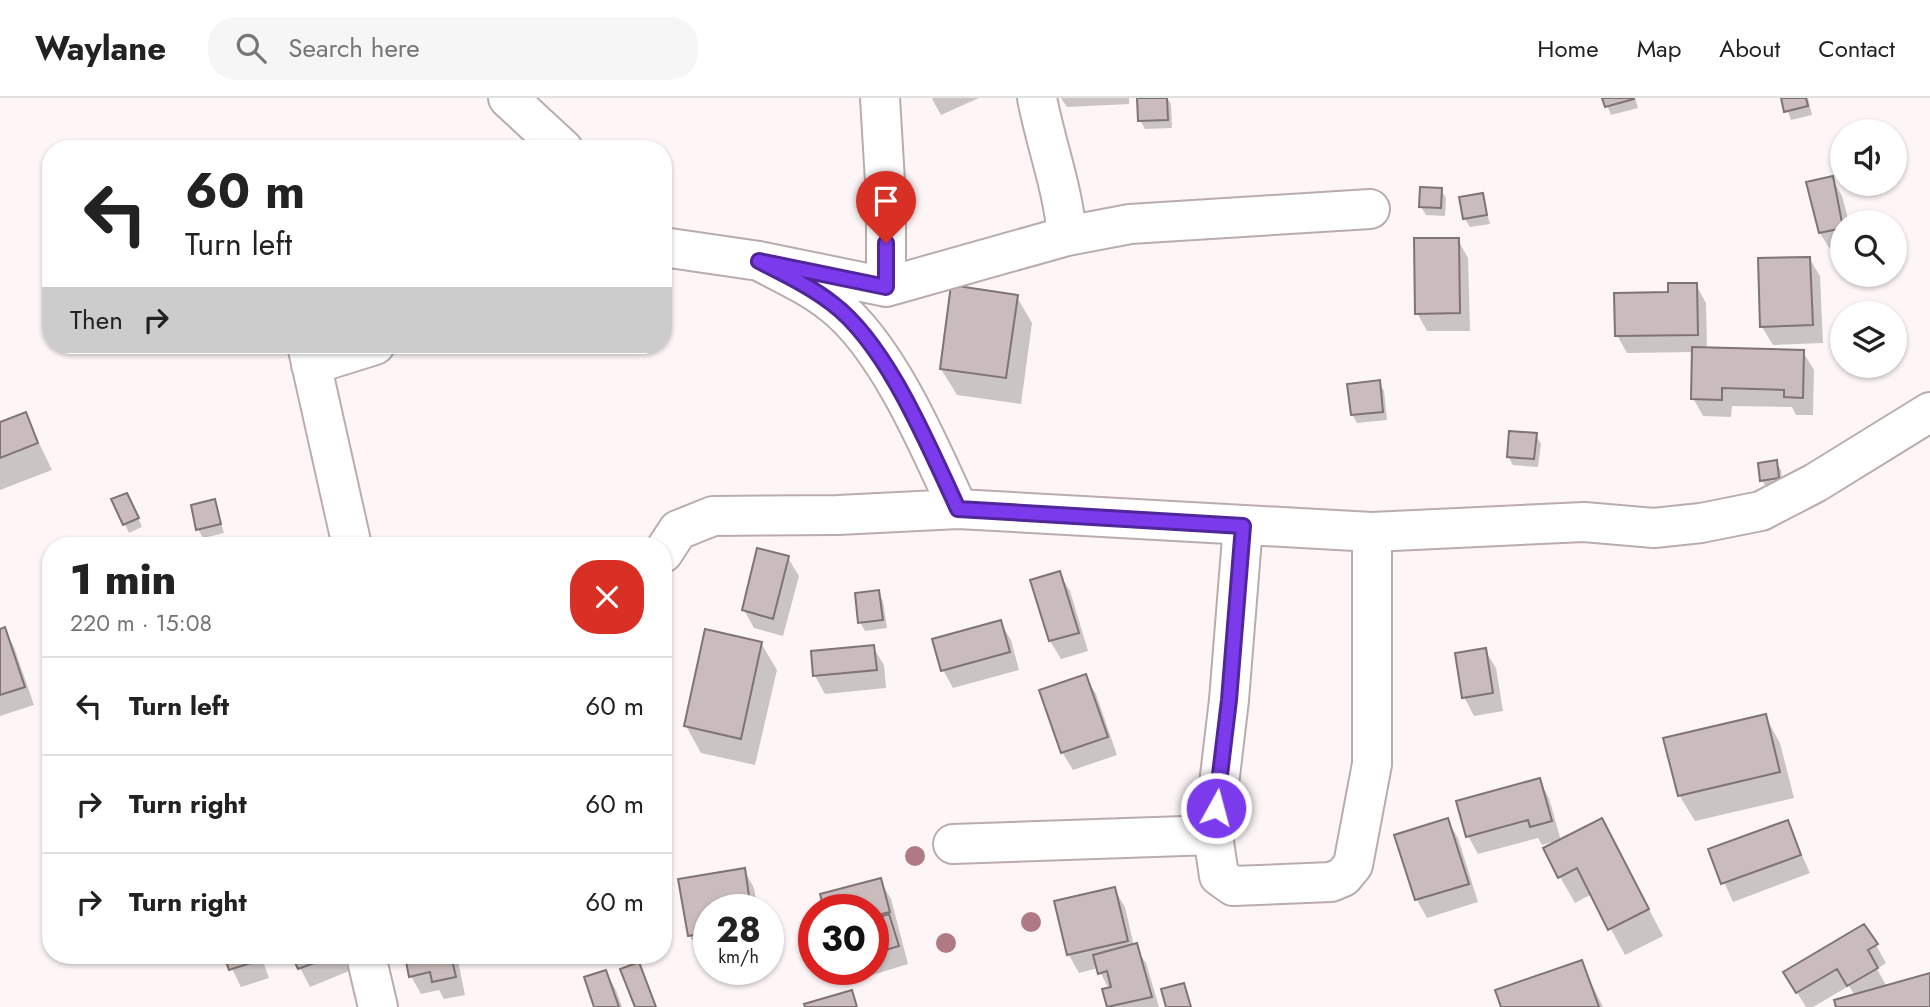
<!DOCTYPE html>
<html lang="en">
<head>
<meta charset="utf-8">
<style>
  :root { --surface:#fff; --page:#f6f6f6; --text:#222; --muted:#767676; --line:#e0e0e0 }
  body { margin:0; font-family:Jost,sans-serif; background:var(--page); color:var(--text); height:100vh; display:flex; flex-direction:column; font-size:26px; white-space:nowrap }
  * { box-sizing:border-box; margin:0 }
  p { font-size:23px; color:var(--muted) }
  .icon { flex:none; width:38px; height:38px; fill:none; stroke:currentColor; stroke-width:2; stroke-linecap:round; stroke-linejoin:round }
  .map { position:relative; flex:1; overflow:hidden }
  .drawer { position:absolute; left:42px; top:439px; width:630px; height:427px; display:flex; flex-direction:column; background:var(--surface); border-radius:28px; box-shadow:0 2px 5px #0004 }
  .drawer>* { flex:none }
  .banner { position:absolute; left:42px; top:42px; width:630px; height:214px; border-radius:28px; box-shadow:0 2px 5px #0004; background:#fff; color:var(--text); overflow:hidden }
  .tools { position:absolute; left:1830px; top:21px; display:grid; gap:14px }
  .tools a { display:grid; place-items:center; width:77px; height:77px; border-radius:50%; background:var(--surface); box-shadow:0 2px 5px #0004; font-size:35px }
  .speed { position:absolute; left:693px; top:796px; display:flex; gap:14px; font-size:35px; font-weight:700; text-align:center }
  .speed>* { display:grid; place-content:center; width:91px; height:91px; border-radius:50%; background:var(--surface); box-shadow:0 2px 5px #0004; line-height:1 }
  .speed small { font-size:18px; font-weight:400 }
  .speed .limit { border:10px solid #d22; background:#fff; color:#111 }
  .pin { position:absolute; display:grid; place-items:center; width:60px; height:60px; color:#fff; margin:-72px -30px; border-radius:50% 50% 50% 0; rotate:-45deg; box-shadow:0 0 7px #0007 }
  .pin .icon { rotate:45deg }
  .me { position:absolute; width:77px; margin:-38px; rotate:7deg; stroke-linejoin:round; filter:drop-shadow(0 0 5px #0008) }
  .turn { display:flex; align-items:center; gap:24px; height:147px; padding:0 28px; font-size:32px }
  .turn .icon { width:91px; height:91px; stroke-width:2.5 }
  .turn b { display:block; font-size:49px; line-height:60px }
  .then { display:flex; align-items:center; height:66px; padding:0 28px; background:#0003; gap:14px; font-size:26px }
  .round { display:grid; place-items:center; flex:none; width:74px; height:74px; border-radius:28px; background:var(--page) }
  .headline { display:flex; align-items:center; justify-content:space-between; height:119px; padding:0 28px }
  h1 { font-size:42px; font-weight:800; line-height:52px }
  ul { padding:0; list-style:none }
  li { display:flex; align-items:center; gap:21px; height:98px; padding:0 28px; border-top:2px solid var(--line) }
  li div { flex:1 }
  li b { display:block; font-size:26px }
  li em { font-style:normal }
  header { display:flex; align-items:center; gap:42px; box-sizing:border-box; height:98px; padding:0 35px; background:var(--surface); border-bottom:2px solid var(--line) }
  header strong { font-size:33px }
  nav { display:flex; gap:38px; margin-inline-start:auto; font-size:24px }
  .search { width:490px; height:63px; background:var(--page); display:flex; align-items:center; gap:18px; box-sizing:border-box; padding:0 24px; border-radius:28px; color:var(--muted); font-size:26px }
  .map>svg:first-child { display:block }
  .shadow { fill:#0003 }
  .building { fill:#cabcbd; stroke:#7f7373; stroke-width:2 }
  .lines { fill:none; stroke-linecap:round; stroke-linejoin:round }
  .minor-casing { stroke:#baacad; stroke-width:42 }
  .minor { stroke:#fff; stroke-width:38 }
  .tree { fill:#af7a86 }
  .route-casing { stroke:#51269a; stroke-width:18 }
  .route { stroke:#7c3aed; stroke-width:12 }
</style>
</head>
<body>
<header>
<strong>Waylane</strong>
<div class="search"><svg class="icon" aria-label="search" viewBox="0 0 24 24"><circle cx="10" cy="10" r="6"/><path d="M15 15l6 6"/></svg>Search here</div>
<nav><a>Home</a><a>Map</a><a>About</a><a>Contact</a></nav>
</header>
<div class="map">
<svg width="1930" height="909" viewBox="0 0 1930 909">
  <rect width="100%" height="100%" fill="#fef6f6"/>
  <path class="shadow" d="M979,0L941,17L932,1L933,0Z
    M1061,0H1129V6L1067,9Z
    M1139,0H1167L1171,6L1172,30L1145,31L1140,22Z
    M1604,0H1635L1638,10L1611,17Z
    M1783,0H1808L1812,17L1791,22Z
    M1832,80L1842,98L1849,124H1843V150L1831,153L1820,135Z
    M1441,92L1446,100L1445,118L1426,117L1421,109Z
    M1482,97L1490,126L1470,129L1465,121Z
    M1458,142L1468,160L1470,233H1427L1417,215Z
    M1809,160L1820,178L1823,245L1773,247L1762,229Z
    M1696,187L1706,205L1707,251L1803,254L1814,272L1813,317H1796L1792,309L1732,308L1731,319L1703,318L1693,300L1694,254L1627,255L1617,237L1670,195Z
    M1017,199L1032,225L1021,306L957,297L941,271Z
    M1379,284L1384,293L1387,322L1357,325L1352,316Z
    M25,316L52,372L0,392V326Z
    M1536,337L1541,346L1538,369L1513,367L1508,358Z
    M1776,364L1781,372L1783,389L1767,391L1762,382Z
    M113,402L132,405L142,429L129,435Z
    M214,403L224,435L203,440L198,431Z
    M788,460L799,478L783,538L754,530L744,512Z
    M1059,475L1070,493L1088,553L1061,561L1050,543L1032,483Z
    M878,494L883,503L887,530L865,533L860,524Z
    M1000,524L1011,542L1019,572L953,590L943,572Z
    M4,531L14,549L34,607L0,618V533Z
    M761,545L777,572L755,667L701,655L686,628Z
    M873,549L884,567L886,590L825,596L815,578Z
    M1485,552L1496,570L1503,613L1474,618L1464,599Z
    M1085,578L1096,596L1117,657L1073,672L1062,654Z
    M1765,618L1780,645L1794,700L1695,723L1679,697Z
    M1539,682L1549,700L1561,743L1616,749L1663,838L1625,857L1592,796L1575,805L1560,779L1545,751L1560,742L1542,747L1538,740L1478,756L1468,738Z
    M1447,722L1458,740L1478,804L1427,820L1417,802L1396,738Z
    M1787,724L1810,775L1733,804L1710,752Z
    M744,772L754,790L758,812H709V854L700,855L689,837L680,783Z
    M880,782L891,801L908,866L856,882L850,872H873V812H826Z
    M1114,791L1125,809L1134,848L1146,865L1159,909H1109L1105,892L1109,891L1098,870L1079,875L1069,857Z
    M1876,847L1886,865L1877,871L1887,889L1930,877V909H1838L1855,898L1849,888L1813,909H1806L1796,893Z
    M226,858H261L269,880L241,889Z
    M294,858H342L349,873L310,889Z
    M406,858H457L465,897L444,901L439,892L421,896L411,878Z
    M1581,864L1603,909H1503Z
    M606,874L616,892L622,909H596Z"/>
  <path class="building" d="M1137,0H1167L1168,22L1138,23Z
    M1602,0H1634V1L1605,9Z
    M1781,0H1806L1808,8L1784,14Z
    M1833,78L1843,130L1819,135L1806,84Z
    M1420,89L1442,90L1441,110L1419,109Z
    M1483,95L1487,117L1463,121L1459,99Z
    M1414,140H1459L1460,215L1415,216Z
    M1810,159L1813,227L1760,229L1758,160Z
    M1668,185H1697L1698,237L1615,238L1614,195L1668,194Z
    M951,187L1018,197L1006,280L940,271Z
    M1692,249L1804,252L1803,300L1784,299V292L1722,290V302L1691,301Z
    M1380,282L1383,314L1351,317L1347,286Z
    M26,314L38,345L0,360V324Z
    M1509,333L1537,335L1534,361L1507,359Z
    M1777,362L1779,380L1760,383L1758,365Z
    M127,395L139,420L123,427L111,401Z
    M215,401L221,426L196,432L191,407Z
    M528,441L529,448H488Z
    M757,450L789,458L773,521L742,512Z
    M1060,473L1079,535L1049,543L1030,482Z
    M879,492L883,522L858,525L855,495Z
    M1001,522L1010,554L941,573L932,541Z
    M5,529L25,589L0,597V531Z
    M705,531L762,544L741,641L684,628Z
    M874,547L877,572L813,578L811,553Z
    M1486,550L1493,595L1462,600L1455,555Z
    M1086,576L1108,639L1061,655L1039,592Z
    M1766,616L1780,674L1678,698L1663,640Z
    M1540,680L1552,723L1530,729L1528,722L1466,739L1456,703Z
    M1448,720L1469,786L1415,802L1394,737Z
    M1602,720L1649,811L1608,832L1577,770L1558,780L1543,750Z
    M1788,722L1801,757L1721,786L1708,751Z
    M745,770L751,812H709V834L688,838L678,781Z
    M881,780L890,814L873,818V812H824L820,796Z
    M1115,789L1128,843L1067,857L1054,803Z
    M889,816L899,848L873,856V821Z
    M1864,826L1878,846L1868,852L1878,870L1847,888L1837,871L1796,895L1783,874Z
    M1137,845L1152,899L1107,909L1102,891L1111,889L1107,873L1098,876L1093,857Z
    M224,858H258L260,862L229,872Z
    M292,858H333L298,871Z
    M405,858H451L456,879L432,884L430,874L409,879Z
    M1582,862L1599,909H1501L1495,892Z
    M639,864L656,909H635L620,871Z
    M606,872L619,909H594L584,879Z
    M1930,875V909H1836L1834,902Z
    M1184,885L1191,909H1166L1161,891Z
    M852,892L857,909H805L804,906Z"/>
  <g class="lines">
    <defs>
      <path id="minor" d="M508,0L563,51
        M880,0L886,100V189
        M1037,0C1046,47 1063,90 1067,138
        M663,149L759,163L886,189L1067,138L1130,126L1370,111
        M759,163C784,176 810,188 833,206C887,248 930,349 958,411L1372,434L1584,424L1654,430L1701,425L1761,413L1815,385L1930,314
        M307,247L352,448
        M311,267L375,247
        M1243,427L1229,602L1213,737L1219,778L1233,788L1331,784L1343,779L1353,767L1372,666V434
        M663,455L678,432L713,418L838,417L958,411
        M953,746L1213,737
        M366,858L378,909"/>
    </defs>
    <use href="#minor" class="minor-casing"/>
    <use href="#minor" class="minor"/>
  </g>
  <g class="tree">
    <circle cx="915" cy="758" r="10"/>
    <circle cx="1031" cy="824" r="10"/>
    <circle cx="946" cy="845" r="10"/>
  </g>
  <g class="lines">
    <defs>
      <path id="route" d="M886,145V189L759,163C784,176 810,188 833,206C888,248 929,349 958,411L1243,428L1229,602L1216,710"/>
    </defs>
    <use href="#route" class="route-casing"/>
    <use href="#route" class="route"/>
  </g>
</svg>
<div class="tools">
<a><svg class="icon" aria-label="sound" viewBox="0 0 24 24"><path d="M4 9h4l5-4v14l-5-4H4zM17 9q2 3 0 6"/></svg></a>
<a><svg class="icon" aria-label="search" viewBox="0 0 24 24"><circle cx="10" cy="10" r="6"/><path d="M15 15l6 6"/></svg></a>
<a><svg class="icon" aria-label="layers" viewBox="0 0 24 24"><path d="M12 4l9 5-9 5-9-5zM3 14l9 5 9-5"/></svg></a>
</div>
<div class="speed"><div>28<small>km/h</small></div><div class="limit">30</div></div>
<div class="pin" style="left:886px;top:145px;background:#d93025"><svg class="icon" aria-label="arrive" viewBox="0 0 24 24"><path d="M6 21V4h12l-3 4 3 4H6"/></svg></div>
<svg class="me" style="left:1216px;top:710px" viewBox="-20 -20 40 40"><circle r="17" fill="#7c3aed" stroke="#fff" stroke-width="3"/><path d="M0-11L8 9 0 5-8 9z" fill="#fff"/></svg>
<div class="banner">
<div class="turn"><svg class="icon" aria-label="left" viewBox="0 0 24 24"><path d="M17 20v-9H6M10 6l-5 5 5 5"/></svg><div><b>60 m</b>Turn left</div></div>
<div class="then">Then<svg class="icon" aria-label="right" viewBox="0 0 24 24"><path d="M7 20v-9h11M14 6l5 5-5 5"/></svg></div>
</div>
<section class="drawer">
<div class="headline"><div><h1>1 min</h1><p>220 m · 15:08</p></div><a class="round" style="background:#d93025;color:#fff"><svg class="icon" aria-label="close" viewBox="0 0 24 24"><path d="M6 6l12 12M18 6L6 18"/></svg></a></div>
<ul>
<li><svg class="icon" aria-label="left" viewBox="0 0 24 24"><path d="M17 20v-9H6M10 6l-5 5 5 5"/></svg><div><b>Turn left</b></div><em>60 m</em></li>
<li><svg class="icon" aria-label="right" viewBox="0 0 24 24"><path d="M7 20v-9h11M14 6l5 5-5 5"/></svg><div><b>Turn right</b></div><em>60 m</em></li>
<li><svg class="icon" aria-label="right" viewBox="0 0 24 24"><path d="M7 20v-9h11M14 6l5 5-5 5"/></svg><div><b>Turn right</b></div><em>60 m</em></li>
</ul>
</section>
</div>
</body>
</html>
